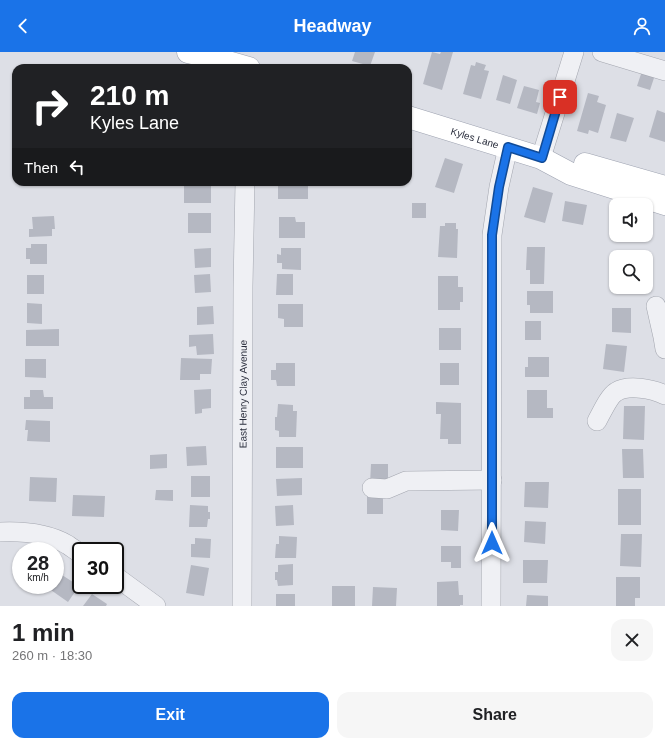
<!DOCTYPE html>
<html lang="en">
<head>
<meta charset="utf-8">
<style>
  :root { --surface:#fff; --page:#f6f6f6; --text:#202124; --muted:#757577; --accent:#1a73e8 }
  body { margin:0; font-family:Helvetica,sans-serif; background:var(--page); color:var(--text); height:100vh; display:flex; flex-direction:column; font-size:15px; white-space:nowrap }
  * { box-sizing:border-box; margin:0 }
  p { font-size:13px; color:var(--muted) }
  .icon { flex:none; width:22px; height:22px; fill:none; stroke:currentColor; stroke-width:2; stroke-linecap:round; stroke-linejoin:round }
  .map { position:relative; height:554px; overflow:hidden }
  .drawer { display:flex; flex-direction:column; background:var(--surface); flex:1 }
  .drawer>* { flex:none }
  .guide { position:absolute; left:12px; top:12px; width:400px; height:122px; border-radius:12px; box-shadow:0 1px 3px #0004; background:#202124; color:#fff; overflow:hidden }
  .controls { position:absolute; left:609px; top:146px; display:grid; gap:8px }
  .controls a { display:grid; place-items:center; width:44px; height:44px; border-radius:8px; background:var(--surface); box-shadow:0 1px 3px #0004; font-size:20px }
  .speed { position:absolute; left:12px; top:490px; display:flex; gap:8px; font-size:20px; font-weight:700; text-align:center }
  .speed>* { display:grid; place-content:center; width:52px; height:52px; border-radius:50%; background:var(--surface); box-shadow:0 1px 3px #0004; line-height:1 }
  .speed small { font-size:10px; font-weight:400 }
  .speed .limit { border:2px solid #111; border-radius:6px; background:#fff; color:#111 }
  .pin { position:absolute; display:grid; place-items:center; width:34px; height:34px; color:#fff; margin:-17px; border-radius:8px; box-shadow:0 2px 6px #0006 }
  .me { position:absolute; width:44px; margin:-22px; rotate:0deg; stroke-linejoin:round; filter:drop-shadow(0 0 3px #0008) }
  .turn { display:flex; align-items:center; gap:14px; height:84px; padding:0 12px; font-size:18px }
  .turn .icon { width:52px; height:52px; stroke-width:2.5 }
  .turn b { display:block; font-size:28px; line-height:34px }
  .then { display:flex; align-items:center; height:38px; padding:0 12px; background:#0003; gap:8px; font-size:15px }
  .round { display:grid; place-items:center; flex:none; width:42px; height:42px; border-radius:12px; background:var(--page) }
  .overview { display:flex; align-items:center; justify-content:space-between; height:68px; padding:0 12px }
  h1 { font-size:24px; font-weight:800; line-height:30px }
  .action { display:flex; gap:8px; margin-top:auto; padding:8px 12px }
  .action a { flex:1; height:46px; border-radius:12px; background:var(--accent); color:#fff; font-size:16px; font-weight:800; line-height:46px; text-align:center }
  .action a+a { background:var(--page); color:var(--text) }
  header { display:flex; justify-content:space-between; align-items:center; height:52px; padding:0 12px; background:var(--accent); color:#fff; font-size:18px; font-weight:800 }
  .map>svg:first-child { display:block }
  .building { fill:#b5b8c2 }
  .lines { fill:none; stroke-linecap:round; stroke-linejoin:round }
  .minor-casing { stroke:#a3a6af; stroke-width:20 }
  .major-casing { stroke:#9da2b0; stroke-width:23 }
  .minor { stroke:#eff0f4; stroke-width:19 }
  .major { stroke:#fff; stroke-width:22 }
  .route-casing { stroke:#114b97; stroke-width:10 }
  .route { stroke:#1a73e8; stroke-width:7 }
  .labels { text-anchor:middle; stroke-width:3.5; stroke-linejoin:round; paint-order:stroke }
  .street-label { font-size:10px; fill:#282c3b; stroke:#eceef4 }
</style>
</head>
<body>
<header><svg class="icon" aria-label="back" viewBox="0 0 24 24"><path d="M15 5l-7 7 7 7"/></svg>Headway<svg class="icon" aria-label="person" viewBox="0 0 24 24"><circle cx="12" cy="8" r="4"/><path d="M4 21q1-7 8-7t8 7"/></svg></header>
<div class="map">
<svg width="665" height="554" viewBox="0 0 665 554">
  <rect width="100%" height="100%" fill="#dddfe6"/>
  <path class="building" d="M355,0H375L370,14L352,9Z
    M432,0L440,2L441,0H453L442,38L423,32Z
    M476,10L486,13L484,18L489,19L481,47L463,42L471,13L475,14Z
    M16,14H35V16H16Z
    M642,19L655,23L650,38L637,34Z
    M503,23L517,28L510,52L496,48Z
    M524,34L539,38L536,50L540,51L537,62L517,56Z
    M588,41L599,44L597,50L606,53L598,81L589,78L588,82L577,79Z
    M657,58L665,61V90L649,85Z
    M617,61L634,66L626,90L610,86Z
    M445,106L463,112L454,141L435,135Z
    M278,130H308V147H278Z
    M211,133V151H184V134Z
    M533,135L553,141L545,171L524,165Z
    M565,149L587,153L583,173L562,169Z
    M412,151H426V166H412Z
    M188,161H211V181H188Z
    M54,164L55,177H52V184L29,185V177H33L32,165Z
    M279,165H295L296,170H305V186H279Z
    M445,171H456V177H458L457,206L438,205L440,174H445Z
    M31,192H47V212H30V207H26V196H31Z
    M527,195H545L544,232H530V218H526Z
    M211,196V215L195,216L194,197Z
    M281,196H301V218L282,217V211H277V202L281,203Z
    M615,215H616V231L612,230Z
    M210,222L211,240L195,241L194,223Z
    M277,222H293V243H276Z
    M27,223H44V242H27Z
    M438,224H458V235H463V250H460V258H438Z
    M527,239H553V261H530V253H527Z
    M27,251L42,252V272L27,271Z
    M278,252H303V275H284V267L278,266Z
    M213,254L214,272L197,273V255Z
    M612,256H631V281L612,280Z
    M525,269H541V288H525Z
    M439,276H461V298H439Z
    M59,277V294H26V278Z
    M213,282L214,302L197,303L196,294L189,295V283Z
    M606,292L627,294L624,320L603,317Z
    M528,305H549V325H525V315H528Z
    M181,306L212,307L211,322H200V328H180Z
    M25,307H46V326L25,325Z
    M276,311H295V334H277L276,328H271V318H276Z
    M440,311H459V333H440Z
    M211,337V356L202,357V361L195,362L194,338Z
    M30,338H43L44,345H53V357H24V345H30Z
    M527,338H547V356H553V366H527Z
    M436,350L461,351V392H448V387H440L441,362H436Z
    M278,352L293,353V359H297L296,385H279V379L275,378V365H277Z
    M624,354H645L644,388L623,387Z
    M26,368L50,369V390L27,389L28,378H25Z
    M206,394L207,413L187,414L186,395Z
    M276,395H303V416H276Z
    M622,397H643L644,426H623Z
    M167,402V416L150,417V403Z
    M371,412H388V432H370Z
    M191,424H210V445H191Z
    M30,425L57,426L56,450L29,449Z
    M302,426V443L277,444L276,427Z
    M525,430H549L548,456L524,455Z
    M618,437H641V473H618Z
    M156,438H173V449L155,448Z
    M383,441V462H367V442Z
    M73,443L105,444L104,465L72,464Z
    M190,453L208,454V460H210V467H208L207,475H189Z
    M293,453L294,473L276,474L275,454Z
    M441,458H459L458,479L441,478Z
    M525,469L546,470L545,492L524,490Z
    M621,482H642L641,515L620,514Z
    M279,484L297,485L296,506H275L276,492H279Z
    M195,486L211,487L210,506L191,505V492H195Z
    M441,494H461V516H451V510H441Z
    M523,508H548L547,531H523Z
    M19,509L21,510V528H17Z
    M293,512V533L278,534L277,528H275V520H278V513Z
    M191,513L209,516L204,544L186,541Z
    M62,523L79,534L68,550L48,536L50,533H55V525L59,528Z
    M616,525H640V546H635V554H616Z
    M458,529L459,543H463V553H460V554H437V530Z
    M332,534H355V554H332Z
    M373,535L397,536L396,554H372Z
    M92,542L107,552L106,554H83Z
    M276,542H295V554H276Z
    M527,543L548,544V554H526Z"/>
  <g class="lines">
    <defs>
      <g id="minor">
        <path d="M602,0L665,19"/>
        <path d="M541,106L574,0"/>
        <path d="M656,254L663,285L665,297"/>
        <path d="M597,369C601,362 609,344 616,340C628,332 653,337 665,343"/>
        <path d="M372,436L387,437L406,429L492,428"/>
        <path d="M0,480C23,479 48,481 68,493C72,496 77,499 81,502"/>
        <path d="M115,524L156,554"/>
        <path id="s1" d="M242,554L243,235L245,130"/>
        <path d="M491,554L492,183L499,135L508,95"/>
      </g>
      <g id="major">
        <path d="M188,0L210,5L249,16"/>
        <path id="s2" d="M408,65L541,106L571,122L665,152"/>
        <path d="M585,112L665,135"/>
      </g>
    </defs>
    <use href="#minor" class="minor-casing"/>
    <use href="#major" class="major-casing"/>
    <use href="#minor" class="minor"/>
    <use href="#major" class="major"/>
  </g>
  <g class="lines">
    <defs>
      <path id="route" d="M492,491V183L499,135L508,95L542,106L560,45"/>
    </defs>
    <use href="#route" class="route-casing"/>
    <use href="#route" class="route"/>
  </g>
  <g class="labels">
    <g class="street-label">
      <text dy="4" stroke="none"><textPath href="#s2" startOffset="70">Kyles Lane</textPath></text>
      <text dy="4" stroke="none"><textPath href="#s1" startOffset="212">East Henry Clay Avenue</textPath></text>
    </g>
  </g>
</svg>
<div class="controls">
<a><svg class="icon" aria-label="sound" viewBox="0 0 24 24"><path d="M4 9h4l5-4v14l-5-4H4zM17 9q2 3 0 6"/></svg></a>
<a><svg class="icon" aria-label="search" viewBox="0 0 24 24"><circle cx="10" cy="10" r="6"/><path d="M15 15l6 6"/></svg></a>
</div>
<div class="speed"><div>28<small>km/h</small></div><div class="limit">30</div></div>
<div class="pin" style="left:560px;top:45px;background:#d93025"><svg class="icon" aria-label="arrive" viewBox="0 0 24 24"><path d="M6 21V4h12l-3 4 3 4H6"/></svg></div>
<svg class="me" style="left:492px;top:491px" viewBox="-20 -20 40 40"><path d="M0-17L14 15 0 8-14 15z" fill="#1a73e8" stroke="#fff" stroke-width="4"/></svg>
<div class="guide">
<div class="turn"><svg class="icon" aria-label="right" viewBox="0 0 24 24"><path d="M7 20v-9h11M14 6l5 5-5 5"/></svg><div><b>210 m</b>Kyles Lane</div></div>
<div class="then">Then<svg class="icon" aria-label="left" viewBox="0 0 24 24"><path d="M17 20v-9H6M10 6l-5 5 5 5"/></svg></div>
</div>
</div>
<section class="drawer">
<div class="overview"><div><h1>1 min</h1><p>260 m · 18:30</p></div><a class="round"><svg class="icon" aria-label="close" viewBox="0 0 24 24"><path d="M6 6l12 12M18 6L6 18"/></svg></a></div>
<div class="action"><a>Exit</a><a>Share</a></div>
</section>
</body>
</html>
